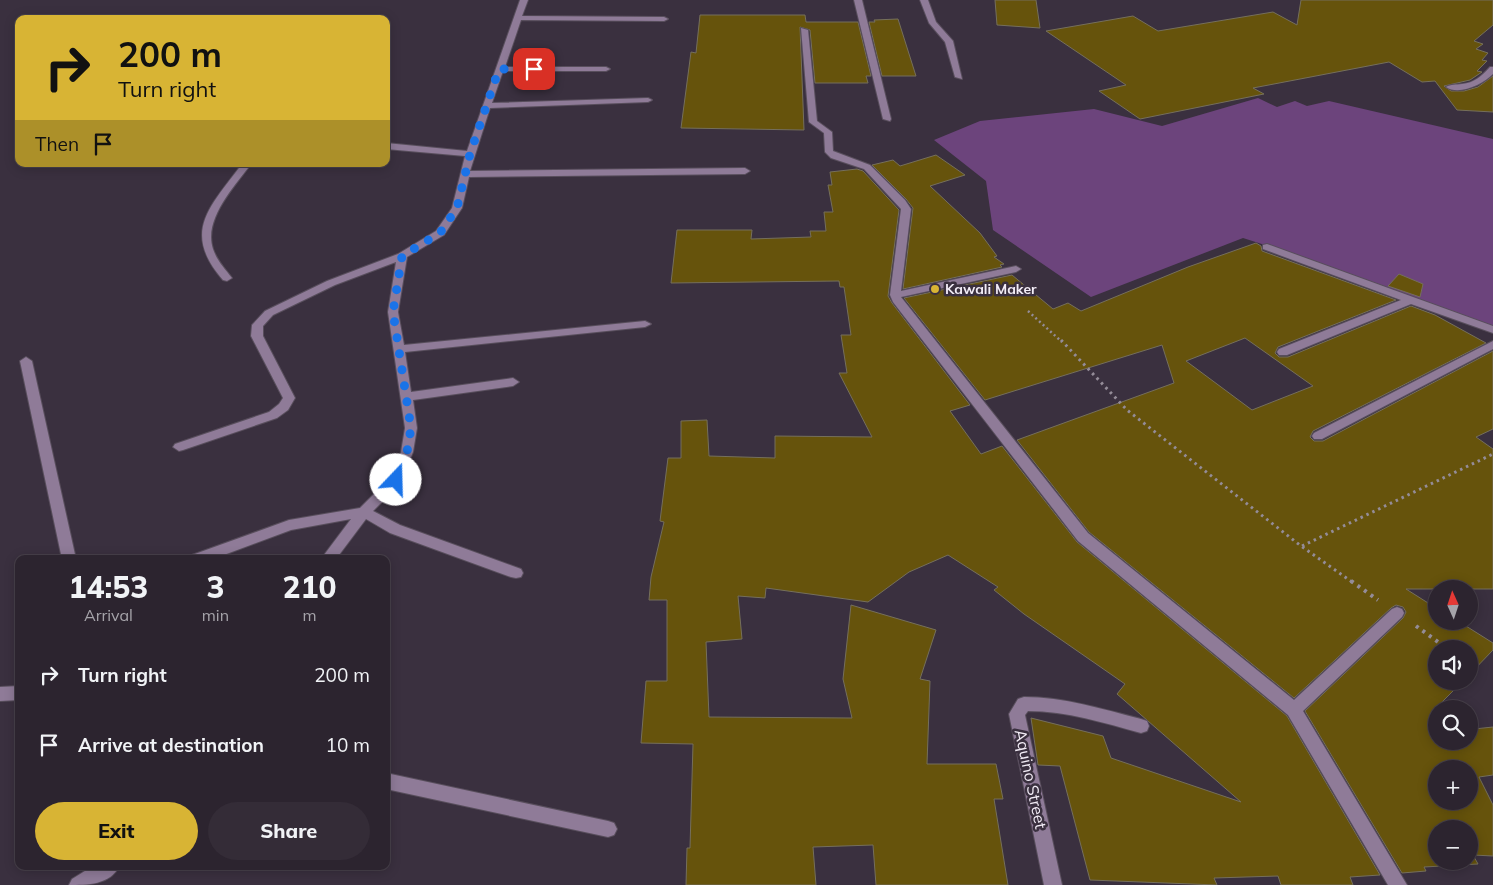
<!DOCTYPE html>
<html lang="en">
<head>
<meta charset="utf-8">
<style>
  :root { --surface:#2c242f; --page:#342c37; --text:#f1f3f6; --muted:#a6a4aa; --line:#48414b; --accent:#d8b434 }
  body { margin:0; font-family:Mulish,sans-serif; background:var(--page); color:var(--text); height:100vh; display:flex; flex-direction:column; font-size:19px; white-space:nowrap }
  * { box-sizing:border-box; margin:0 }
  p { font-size:16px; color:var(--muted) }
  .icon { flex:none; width:28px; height:28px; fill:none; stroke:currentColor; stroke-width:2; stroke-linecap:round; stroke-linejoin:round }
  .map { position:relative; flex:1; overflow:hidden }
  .drawer { position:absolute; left:15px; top:555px; width:375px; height:315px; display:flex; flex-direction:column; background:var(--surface); border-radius:10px; box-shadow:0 2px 12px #0003,0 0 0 1px var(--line) }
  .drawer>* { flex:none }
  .hud { position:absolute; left:15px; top:15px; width:375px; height:152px; border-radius:10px; box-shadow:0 2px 12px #0003,0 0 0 1px var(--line); background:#d8b434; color:#111; overflow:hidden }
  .needle { width:32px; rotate:357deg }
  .controls { position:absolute; left:1428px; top:580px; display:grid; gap:10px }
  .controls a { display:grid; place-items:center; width:50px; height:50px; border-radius:50%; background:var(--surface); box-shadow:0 2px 12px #0003,0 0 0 1px var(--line); font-size:25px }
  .pin { position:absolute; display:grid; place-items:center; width:42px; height:42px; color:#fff; margin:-21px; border-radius:10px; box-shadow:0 2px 8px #0006 }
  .me { position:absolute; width:55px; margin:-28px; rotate:21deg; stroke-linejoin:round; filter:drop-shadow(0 0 4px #0008) }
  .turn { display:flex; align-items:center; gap:18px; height:105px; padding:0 20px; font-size:22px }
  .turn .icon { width:65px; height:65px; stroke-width:2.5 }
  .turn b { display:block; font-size:35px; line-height:42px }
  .then { display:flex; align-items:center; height:48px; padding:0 20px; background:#0003; gap:10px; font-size:19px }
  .eta { display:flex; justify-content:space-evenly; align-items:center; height:85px; text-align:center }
  .eta b { font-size:30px; font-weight:800; line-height:35px }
  .button { display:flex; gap:10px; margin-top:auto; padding:10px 20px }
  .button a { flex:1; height:58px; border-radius:30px; background:var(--accent); color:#111; font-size:20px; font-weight:800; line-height:58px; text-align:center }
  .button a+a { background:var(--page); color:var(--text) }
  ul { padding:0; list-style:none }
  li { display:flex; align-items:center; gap:15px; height:70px; padding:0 20px }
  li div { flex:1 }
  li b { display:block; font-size:19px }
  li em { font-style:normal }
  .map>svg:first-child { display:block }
  .green { fill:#6c447c }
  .building { fill:#66530c; stroke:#756f5c; fill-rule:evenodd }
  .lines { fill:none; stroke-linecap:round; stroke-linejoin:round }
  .minor-casing { stroke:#584e5c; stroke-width:2 }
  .path-far2 { stroke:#948c98; stroke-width:2.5; stroke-dasharray:2 3; stroke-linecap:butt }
  .path-far1 { stroke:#948c98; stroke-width:3; stroke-dasharray:2.5 4; stroke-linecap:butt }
  .path { stroke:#948c98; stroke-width:4; stroke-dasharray:3 5; stroke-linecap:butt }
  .minor { fill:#8f7b98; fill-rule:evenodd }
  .route { stroke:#1a73e8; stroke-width:9; stroke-dasharray:0 16.2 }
  .poi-dot { fill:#d8b434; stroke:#3a303f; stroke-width:2 }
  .labels { text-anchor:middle; stroke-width:5; stroke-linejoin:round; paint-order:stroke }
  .poi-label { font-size:14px; font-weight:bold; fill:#f3edf7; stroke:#3a303f; text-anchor:start }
  .near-street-label { font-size:16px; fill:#f3edf7; stroke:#3a303f }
</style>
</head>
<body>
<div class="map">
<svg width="1493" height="885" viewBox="0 0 1493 885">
  <rect width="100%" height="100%" fill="#3a303f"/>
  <path class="green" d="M1258,98L1277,107L1295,101L1307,106L1329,101L1493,139V326L1306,258L1243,238L1091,297L993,230L986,181L934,140L980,121L1094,109L1162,126Z"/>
  <path class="building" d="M995,0H1036L1040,28L997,25Z
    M1301,0H1493V25L1474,41L1483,44L1476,49L1488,53L1482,60L1487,61L1477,71L1482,72L1470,80L1444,86L1451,91H1464L1478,87L1493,76V112L1457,110L1435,81L1422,82L1389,62L1253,88L1264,94L1140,119L1099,91L1126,85L1046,31L1133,16L1158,31L1273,12L1297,25Z
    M700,15H805L806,22H858L871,76H866L868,83H815L810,30L800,27L804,130L681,128L691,52L696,53Z
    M898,19L916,76H882L869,22H875L874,20Z
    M936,155L965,175L930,186L980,233L997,256L994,257L1004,264L1000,265L1002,267L903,289L913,208L906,199L872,165L893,160L900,166Z
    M857,169L863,171L899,210L888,296L892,303L970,405L950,411L981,454L1002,446L1077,542L1287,716L1380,875L1350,877L1353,885H1281L1278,876L1214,878L1217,885L1090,880L1060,766L1038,765L1031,718L1103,736L1111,758L1241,802L1117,694L1125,684L1024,614L994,590L998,587L948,555L909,572L868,602L766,588L765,598L738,596L742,639L706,642L709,717L852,718L843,679L851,605L936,630L920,679L930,681L927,764H996L1003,799H994L1008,885H876L873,845L813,847L816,885H686L687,848H690L693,744L641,743L646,681H667V600H649L651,577L664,522L660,521L668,458H681V421L707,420L709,456L775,458V436L872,437L839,373H847L841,335H851L844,287H840L839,281L671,283L677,230H752L751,239L811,237L810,231H826L824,212H833L828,185H832L830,172Z
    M1256,243L1261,246L1262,251L1396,300L1278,347L1275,353L1279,357H1288L1411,306L1435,315L1486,343L1313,431L1310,437L1314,441H1323L1493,351V429L1476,437L1493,449V589H1406L1436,608V621H1458L1493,643V650L1469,675V649H1436V681H1463L1439,705L1444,709H1436V741H1469V726L1474,729L1493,727V775L1479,777L1493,805V856L1473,855L1478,864L1424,867L1426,871L1402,873L1305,711L1403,618L1406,612L1403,607L1396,605L1391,608L1294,698L1089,532L1017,440L1174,383L1162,345L985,400L904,298L1012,275L1053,309L1068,303L1081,311L1188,267ZM1245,338L1313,386L1252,410L1186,361ZM1436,769H1469V801H1436ZM1436,829H1469V861H1436Z
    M1399,274L1423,284L1420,297L1388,286Z"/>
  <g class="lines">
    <defs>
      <path id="minor" d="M520,0H528L522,16L664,17L668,19L664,21L521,20L505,67H606L610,69L606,71H503L492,103L648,98L652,100L648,102L490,108L470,171L745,168L750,171L745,174L469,177L462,208L444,235L407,257L398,312L404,345L645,321L651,324L645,327L405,352L411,392L513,378L519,382L513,386L413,400L417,428L413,452L401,483L373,511L400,525L521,569L523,573L521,577L516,578L511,577L390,533L366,519L336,559H321L351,519L291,530L213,559H190L192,555L289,520L360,508L390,478L401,452L405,428L388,312L396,262L335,285L273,315L263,326V336L295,398L288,410L277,418L183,450L179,451L173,447L175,444L269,412L279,404L283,398L251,336L252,325L265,311L327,281L398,254L436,231L452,208L465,156L386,149V143L467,151Z
        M854,0H862L891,119L890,121L883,119Z
        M920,0H928L936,22L953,41L962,79L955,77L945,42L929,23Z
        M801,28L808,30L817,121L832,132L833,151L870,165L905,200L911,209L901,291L1016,266L1021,269L1016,272L901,297L1088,533L1294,700L1392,609L1397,607L1402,609L1404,613L1402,617L1303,711L1407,885H1388L1288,715L1078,541L893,302L890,295L901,209L864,169L831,158L825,152L824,133L809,122Z
        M1490,67H1493V74C1483,84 1459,96 1446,87C1451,84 1456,85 1462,84C1474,83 1482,76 1490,67Z
        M242,164H251C235,186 203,219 213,249C217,261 225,269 232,278L227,281L223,280C181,232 210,207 242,164Z
        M1267,244L1493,326V333L1411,304L1287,355H1279L1277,352L1279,349L1401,300L1263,249V245Z
        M1493,341V349L1322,439H1314L1312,436L1314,433Z
        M26,357L32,361L76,559H62L20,361Z
        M19,686V700L0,701V687Z
        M1024,697C1064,697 1102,709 1141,719L1147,721L1149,726L1147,731L1141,733C1104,723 1067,711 1028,711L1025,715L1062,885H1044L1009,714L1018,699Z
        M386,773L608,821L614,823L617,829L614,835L608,837L386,789Z
        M93,866H119C111,885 86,885 69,885L72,879Z"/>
    </defs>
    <use href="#minor" class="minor-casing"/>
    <path class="path-far2" d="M1028,311L1062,342"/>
    <path class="path-far1" d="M1061,340L1127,410L1301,546L1352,582
      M1302,546L1493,454"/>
    <path class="path" d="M1351,581L1378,600
      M1416,626L1448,649"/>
    <use href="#minor" class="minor"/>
  </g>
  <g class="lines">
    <path class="route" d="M396,480L407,452L411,428L393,312L402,256L440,233L457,208L470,154L499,69H534"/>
  </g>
  <circle class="poi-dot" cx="935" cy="289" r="5"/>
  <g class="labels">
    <g class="poi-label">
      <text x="945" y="294">Kawali Maker</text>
    </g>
    <g class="near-street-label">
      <text transform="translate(1031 779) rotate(78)" y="6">Aquino Street</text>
    </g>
  </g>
</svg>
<div class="controls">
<a><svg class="needle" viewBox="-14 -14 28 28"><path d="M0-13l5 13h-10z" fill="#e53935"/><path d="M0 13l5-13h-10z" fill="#a6a4aa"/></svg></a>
<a><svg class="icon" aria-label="sound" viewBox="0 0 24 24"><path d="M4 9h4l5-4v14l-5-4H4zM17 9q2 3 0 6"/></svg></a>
<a><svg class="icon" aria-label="search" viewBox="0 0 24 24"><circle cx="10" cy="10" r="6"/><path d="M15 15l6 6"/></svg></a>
<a>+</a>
<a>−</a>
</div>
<div class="pin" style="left:534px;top:69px;background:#d93025"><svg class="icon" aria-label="arrive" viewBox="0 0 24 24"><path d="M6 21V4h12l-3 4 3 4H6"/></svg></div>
<svg class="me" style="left:396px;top:480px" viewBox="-20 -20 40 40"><circle r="19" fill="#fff"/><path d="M0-13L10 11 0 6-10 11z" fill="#1a73e8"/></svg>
<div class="hud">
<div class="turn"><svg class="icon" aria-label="right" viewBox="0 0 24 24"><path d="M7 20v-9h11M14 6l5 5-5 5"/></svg><div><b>200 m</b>Turn right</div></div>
<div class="then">Then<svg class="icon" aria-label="arrive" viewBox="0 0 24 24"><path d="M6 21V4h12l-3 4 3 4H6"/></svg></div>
</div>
<section class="drawer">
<div class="eta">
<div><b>14:53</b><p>Arrival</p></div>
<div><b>3</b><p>min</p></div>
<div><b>210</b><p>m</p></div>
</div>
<ul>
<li><svg class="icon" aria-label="right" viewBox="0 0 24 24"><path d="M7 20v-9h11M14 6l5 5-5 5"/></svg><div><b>Turn right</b></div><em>200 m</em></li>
<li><svg class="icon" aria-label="arrive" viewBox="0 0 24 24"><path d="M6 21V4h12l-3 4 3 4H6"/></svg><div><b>Arrive at destination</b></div><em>10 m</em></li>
</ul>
<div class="button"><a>Exit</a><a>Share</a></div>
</section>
</div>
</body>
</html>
